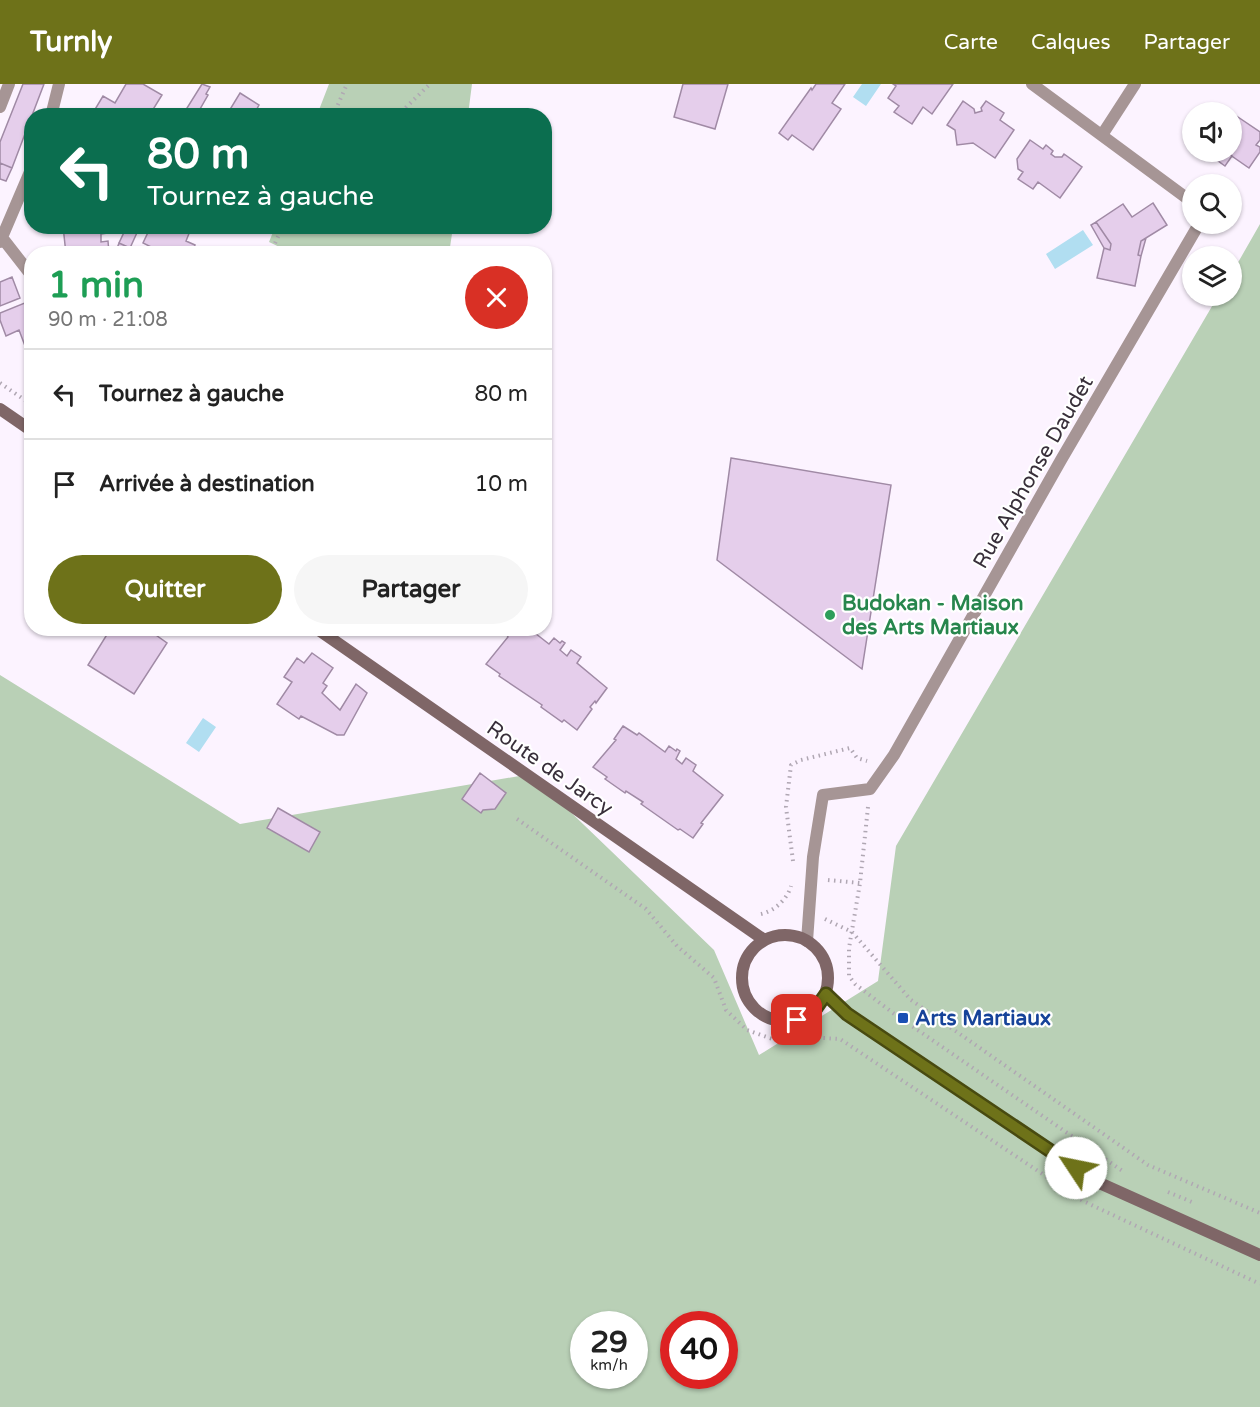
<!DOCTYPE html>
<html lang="fr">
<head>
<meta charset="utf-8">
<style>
  :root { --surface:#fff; --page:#f6f6f6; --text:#222; --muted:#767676; --line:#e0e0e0; --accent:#6e7219 }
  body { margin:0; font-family:"Varela Round",sans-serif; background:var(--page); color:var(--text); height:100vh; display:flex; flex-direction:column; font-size:22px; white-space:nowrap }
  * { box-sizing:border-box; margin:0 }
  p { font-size:20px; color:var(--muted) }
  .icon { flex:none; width:33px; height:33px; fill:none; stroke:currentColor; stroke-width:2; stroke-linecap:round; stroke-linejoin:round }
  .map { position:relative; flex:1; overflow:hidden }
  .panel { position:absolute; left:24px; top:162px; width:528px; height:390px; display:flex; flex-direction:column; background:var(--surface); border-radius:24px; box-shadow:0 2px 4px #0004 }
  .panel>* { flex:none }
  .top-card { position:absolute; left:24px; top:24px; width:528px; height:126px; border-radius:24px; box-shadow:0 2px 4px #0004; background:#0b6e4f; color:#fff; overflow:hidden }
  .tools { position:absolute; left:1182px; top:18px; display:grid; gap:12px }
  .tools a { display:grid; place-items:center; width:60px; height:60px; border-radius:50%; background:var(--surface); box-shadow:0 2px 4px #0004; font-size:30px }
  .speed { position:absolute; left:570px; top:1227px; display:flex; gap:12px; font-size:30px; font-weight:700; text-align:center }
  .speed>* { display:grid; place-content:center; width:78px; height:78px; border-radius:50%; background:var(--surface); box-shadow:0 2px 4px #0004; line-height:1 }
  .speed small { font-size:15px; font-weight:400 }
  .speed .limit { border:9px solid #d22; background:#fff; color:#111 }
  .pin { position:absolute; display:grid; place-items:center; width:51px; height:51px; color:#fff; margin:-26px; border-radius:12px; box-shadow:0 3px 9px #0006 }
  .me { position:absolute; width:66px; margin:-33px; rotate:304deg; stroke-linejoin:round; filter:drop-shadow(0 0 4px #0008) }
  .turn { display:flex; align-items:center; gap:21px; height:126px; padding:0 24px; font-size:27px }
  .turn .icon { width:78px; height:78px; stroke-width:2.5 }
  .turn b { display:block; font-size:42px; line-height:51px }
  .round { display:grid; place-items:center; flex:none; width:63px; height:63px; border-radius:32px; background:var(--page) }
  .summary { display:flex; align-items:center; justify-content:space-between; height:102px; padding:0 24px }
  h1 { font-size:36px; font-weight:800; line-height:45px; color:#1e9e55 }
  .primary-button { display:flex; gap:12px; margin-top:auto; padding:12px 24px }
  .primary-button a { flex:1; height:69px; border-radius:36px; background:var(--accent); color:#fff; font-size:24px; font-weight:800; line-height:69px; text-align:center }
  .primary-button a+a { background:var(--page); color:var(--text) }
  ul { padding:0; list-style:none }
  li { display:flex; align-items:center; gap:18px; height:90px; padding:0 24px; border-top:2px solid var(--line) }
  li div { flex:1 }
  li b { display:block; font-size:22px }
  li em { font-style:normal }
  header { display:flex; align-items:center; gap:36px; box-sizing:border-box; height:84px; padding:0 30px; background:var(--accent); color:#fff }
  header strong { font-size:28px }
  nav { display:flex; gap:33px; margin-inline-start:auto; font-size:21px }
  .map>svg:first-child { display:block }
  .green { fill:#b9d0b6; fill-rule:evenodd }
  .water { fill:#b1def1 }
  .building { fill:#e5ceeb; stroke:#a08aa5; stroke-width:1.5 }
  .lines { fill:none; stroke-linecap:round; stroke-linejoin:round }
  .path { stroke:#b0a7b3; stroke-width:4; stroke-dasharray:1.5 4.5; stroke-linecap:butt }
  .street { stroke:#a69595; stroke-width:12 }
  .secondary { stroke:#7f6667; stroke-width:12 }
  .route-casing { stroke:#484a10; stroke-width:15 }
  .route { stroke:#6e7219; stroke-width:10 }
  .leisure-dot { fill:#2e9e5b; stroke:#fff; stroke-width:2 }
  .transit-dot { fill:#1a4fb4; stroke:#fff; stroke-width:2 }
  .labels { text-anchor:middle; stroke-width:4.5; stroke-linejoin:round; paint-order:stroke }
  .street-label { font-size:21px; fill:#382f3a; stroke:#fff }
  .leisure-label { font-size:21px; font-weight:bold; fill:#27864d; stroke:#fff; text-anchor:start }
  .transit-label { font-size:21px; font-weight:bold; fill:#164399; stroke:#fff; text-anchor:start }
</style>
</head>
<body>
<header>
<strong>Turnly</strong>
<nav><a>Carte</a><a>Calques</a><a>Partager</a></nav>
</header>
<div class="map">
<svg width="1260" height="1323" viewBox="0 0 1260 1323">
  <rect width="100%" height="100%" fill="#fcf3ff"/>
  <path class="green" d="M329,0H472L468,31H317Z
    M1260,140V1323H0V591L240,740L531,690L714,866L759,971L878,897L896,762L1218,212H1232V189ZM584,1240H634V1292H584ZM674,1240H724V1292H674Z
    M275,143V142L453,143L449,170L292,169L269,158Z"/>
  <path class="water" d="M862,0H881L866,22L853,13Z
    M1083,146L1093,161L1055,185L1046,170Z
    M203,634L216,643L199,668L186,659Z"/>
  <path class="building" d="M23,0H44L12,84L0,79V58Z
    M126,0H143L162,11L149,32L139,25L135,32H91L103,12L115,19Z
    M202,0L210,3L206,10L208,11L196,32H182Z
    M683,0H728L715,45L674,33Z
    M816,0H845L832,19L841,25L813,66L792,51L788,56L779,49L811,4L812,6Z
    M893,0H953L932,30L923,23L912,40L894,28L899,22L888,14L896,2Z
    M240,9L259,21L253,32H226Z
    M963,17L974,25L975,29L982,27L981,24L986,17L1004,29L1000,36L1014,46L995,74L973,59L957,61L955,46L947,41Z
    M1232,29L1260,48V56L1256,61L1260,63V68L1249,84L1226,68H1232Z
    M1030,56L1043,65L1046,61L1053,67L1051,70L1055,73H1062L1064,70L1082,83L1060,114L1038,98L1033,105L1018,95L1023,88L1018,85L1017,75Z
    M1218,68H1226L1232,72L1225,82L1214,74Z
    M0,79L12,84L6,97L0,95Z
    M1153,119L1167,141L1141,157L1138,171L1141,172L1135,202L1097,194L1104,164L1110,166L1111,160L1096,138L1123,120L1132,133Z
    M1096,138L1111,160L1110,166L1104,164L1091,141Z
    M63,142H107V149L101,150V158L108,157L109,169L66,170Z
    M127,142H140L130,164L119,159Z
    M151,142H192L186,157L195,161L192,170H165L143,159Z
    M1146,154L1141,172L1138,171L1141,157Z
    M119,159L130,164L128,170H115Z
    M12,193L20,214L0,222V198Z
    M32,216V275H30L19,246L6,252L0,236V229Z
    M731,374L891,401L862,585L717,476Z
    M146,544L167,559L134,610L88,581L111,544Z
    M512,544H524L529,548L531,546L549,560L554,554L560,559L562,557L565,559L560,566L567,572L571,566L581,573L577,579L607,604L596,619L595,617L590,623L592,625L577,646L564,636L562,638L541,623L542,621L499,592L500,590L486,580L508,553L507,551Z
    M312,569L333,584L323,599L327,602L322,609L340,626L356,600L367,609L344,651H337L301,632L299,635L277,620L292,598L284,593L297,574L304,579Z
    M623,642L637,651L639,649L665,668L669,662L676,667L677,665L680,667L676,675L682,680L686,674L696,681L693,687L723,711L701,739L703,740L693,754L680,745L678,746L641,720L643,718L626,707L625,709L605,695L607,693L593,683L616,656L614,655Z
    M480,689L506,709L495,725L483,726L481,729L462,715Z
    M278,724L320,748L309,768L267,744Z"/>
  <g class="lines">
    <path class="path" d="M333,32L347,0
      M397,32L430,0
      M270,170L283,142
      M0,299L32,321
      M868,723L860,799L849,864V892L855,900L893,929L1124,1088
      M517,735L646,825L677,862L714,894L726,926L747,946L775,956L806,953L840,955L1083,1117L1260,1200
      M793,777L786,723L791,681L801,676L850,664L857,674L867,677
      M828,796L860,799
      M761,830C774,827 787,816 791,802
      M825,835L852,848L911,916L1148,1081L1260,1129
      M1168,1108L1192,1118"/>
    <path class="street" d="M1032,0L1192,118
      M0,23L9,0
      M51,32L59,0
      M1102,51L1135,0
      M0,151L32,192
      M0,158L32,83
      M807,857L813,773L823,711L870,705L894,671L1061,376L1199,140"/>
    <path class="secondary" d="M0,325L32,347
      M316,544L763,855
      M742 894a43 43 0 1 1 86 0a43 43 0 1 1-86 0Z
      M826,910L847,930L1095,1097L1260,1171"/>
  </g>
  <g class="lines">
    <defs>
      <path id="route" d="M797,936L814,927L826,910L847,930L1076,1084"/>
    </defs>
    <use href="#route" class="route-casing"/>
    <use href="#route" class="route"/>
  </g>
  <circle class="leisure-dot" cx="830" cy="531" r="6"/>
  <rect class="transit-dot" x="897" y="928" width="12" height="12" rx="3"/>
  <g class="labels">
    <g class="street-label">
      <text transform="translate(1033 388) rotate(-60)" y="7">Rue Alphonse Daudet</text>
      <text transform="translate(550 684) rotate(35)" y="7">Route de Jarcy</text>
    </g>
    <g class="leisure-label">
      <text x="842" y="526">Budokan - Maison<tspan x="842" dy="24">des Arts Martiaux</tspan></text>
    </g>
    <g class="transit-label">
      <text x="915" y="941">Arts Martiaux</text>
    </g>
  </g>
</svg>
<div class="tools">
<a><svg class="icon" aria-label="sound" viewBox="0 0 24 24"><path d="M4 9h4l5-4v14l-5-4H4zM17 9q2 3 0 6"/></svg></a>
<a><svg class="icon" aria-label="search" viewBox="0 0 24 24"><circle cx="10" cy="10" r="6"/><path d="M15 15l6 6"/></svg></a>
<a><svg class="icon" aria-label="layers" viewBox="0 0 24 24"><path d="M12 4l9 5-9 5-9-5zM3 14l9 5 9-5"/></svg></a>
</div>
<div class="speed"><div>29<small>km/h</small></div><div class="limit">40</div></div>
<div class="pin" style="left:797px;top:936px;background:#d93025"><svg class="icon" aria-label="arrive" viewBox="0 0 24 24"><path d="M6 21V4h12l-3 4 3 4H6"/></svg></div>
<svg class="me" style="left:1076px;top:1084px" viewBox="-20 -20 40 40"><circle r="19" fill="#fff"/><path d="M0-13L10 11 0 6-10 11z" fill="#6e7219"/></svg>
<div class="top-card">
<div class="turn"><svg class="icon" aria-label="left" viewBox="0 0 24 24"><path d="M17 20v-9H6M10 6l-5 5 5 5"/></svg><div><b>80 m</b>Tournez à gauche</div></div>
</div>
<section class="panel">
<div class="summary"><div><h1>1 min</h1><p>90 m · 21:08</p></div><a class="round" style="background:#d93025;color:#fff"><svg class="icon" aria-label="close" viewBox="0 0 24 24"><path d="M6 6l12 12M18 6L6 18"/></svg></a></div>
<ul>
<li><svg class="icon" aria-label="left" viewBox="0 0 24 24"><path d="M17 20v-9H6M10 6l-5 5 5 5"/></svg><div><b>Tournez à gauche</b></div><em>80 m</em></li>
<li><svg class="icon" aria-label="arrive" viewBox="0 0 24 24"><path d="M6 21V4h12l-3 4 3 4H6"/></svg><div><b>Arrivée à destination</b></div><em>10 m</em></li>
</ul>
<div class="primary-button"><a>Quitter</a><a>Partager</a></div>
</section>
</div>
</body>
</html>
